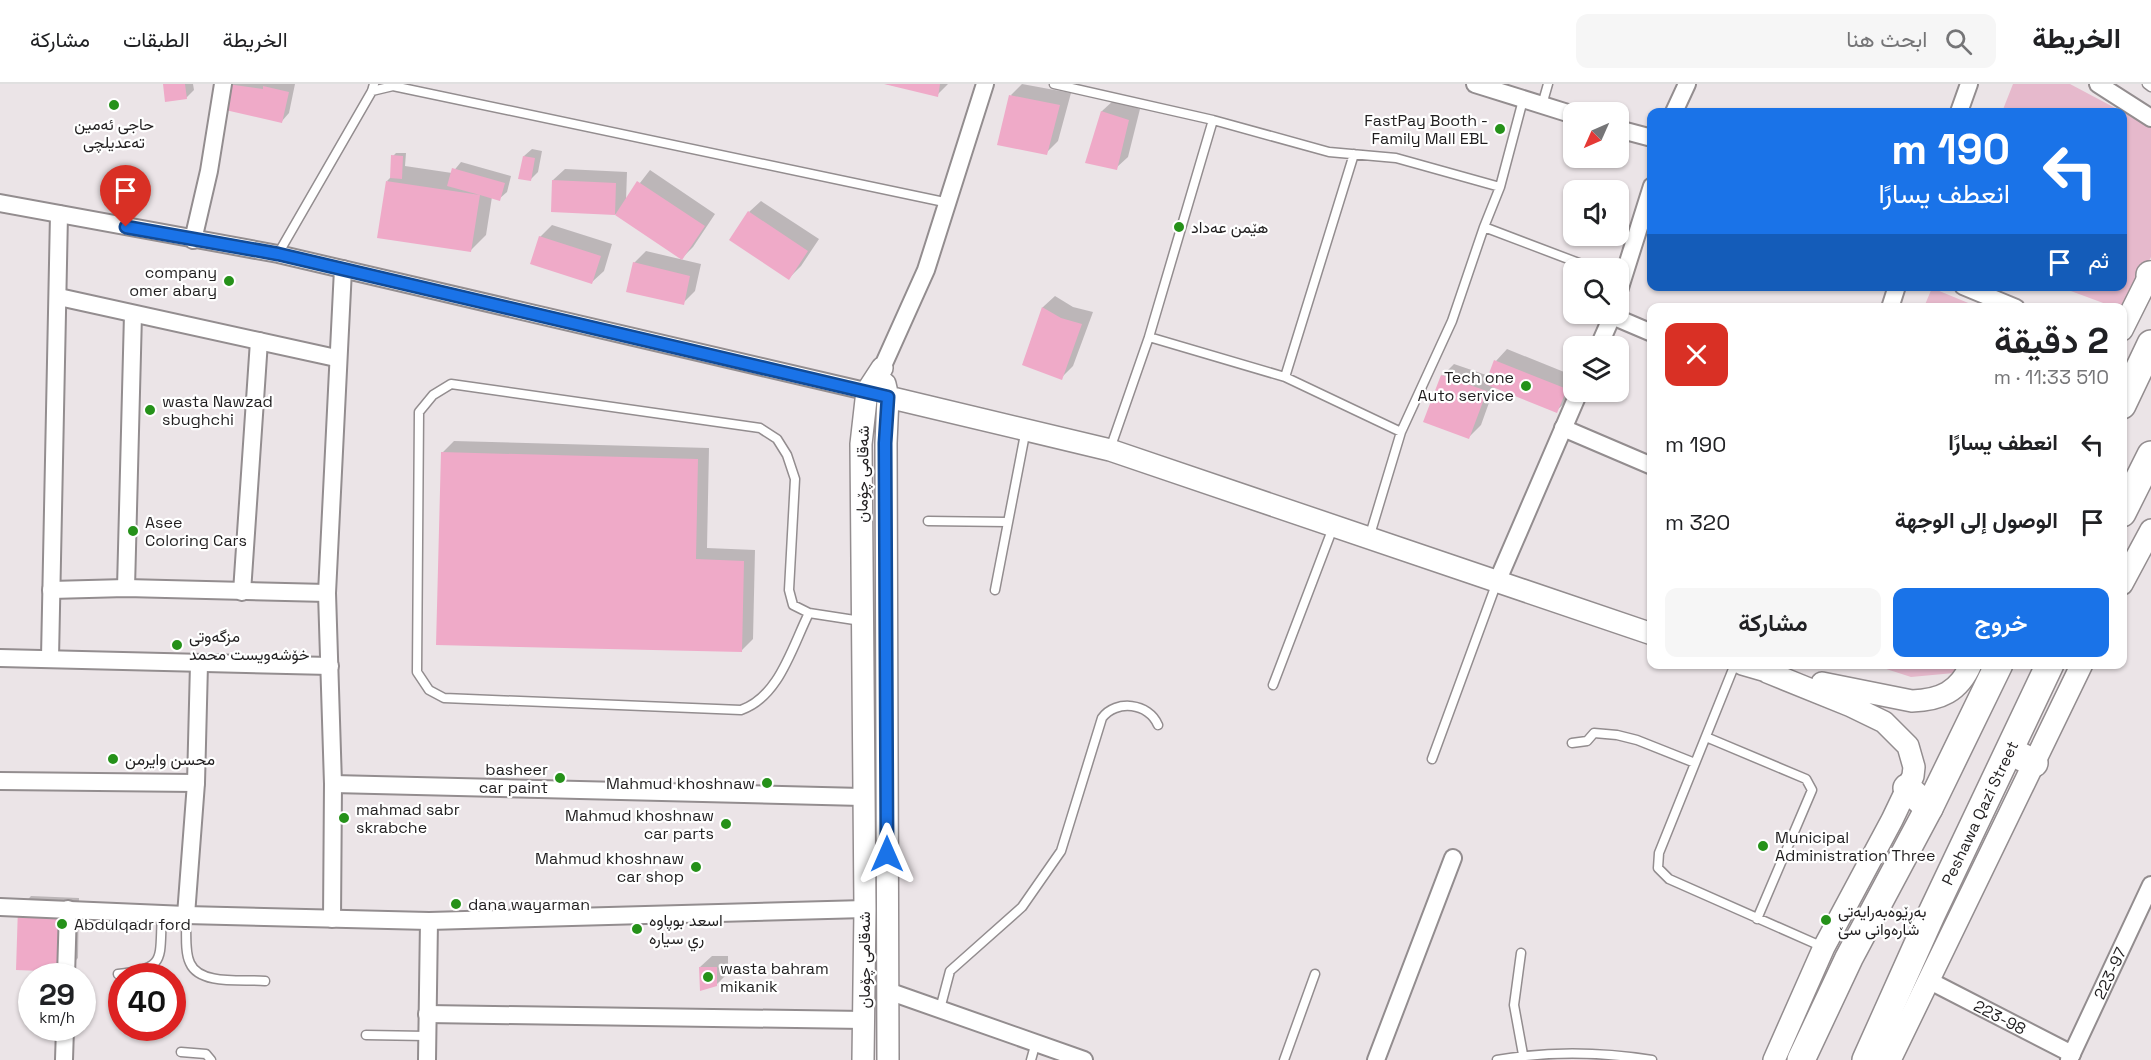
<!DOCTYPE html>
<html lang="ar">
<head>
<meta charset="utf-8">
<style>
  :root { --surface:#fff; --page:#f6f6f6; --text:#202124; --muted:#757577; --line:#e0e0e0; --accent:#1a73e8 }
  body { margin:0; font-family:"Space Grotesk",Vazirmatn,sans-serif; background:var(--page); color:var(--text); direction:rtl; height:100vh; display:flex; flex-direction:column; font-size:22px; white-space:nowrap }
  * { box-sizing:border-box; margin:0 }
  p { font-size:20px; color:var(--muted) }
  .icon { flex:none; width:33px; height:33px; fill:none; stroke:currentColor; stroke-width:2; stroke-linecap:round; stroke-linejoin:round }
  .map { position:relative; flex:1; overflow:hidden; direction:ltr }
  .panel { position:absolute; left:1647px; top:219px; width:480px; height:366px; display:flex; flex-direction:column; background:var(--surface); border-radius:12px; box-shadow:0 2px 4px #0004; direction:rtl }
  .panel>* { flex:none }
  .hud { position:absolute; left:1647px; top:24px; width:480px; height:183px; border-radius:12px; box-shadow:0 2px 4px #0004; direction:rtl; background:#1a73e8; color:#fff; overflow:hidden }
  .needle { width:39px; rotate:225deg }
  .buttons { position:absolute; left:1563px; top:18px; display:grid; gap:12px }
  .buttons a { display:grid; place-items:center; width:66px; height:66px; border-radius:12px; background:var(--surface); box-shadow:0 2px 4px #0004; font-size:30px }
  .speed { position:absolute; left:18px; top:879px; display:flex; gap:12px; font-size:30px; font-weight:700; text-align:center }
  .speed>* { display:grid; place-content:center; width:78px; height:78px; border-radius:50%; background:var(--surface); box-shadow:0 2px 4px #0004; line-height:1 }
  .speed small { font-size:15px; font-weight:400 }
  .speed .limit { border:9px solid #d22; background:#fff; color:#111 }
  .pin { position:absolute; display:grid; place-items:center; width:51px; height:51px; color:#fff; margin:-62px -26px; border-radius:50% 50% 50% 0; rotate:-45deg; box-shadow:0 0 6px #0007 }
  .pin .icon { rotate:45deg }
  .me { position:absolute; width:66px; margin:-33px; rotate:0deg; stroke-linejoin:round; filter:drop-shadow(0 0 4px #0008) }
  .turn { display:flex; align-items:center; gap:21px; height:126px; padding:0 18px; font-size:27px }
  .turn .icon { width:78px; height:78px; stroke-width:2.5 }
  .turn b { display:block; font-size:42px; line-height:51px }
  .then { display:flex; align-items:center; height:57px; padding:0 18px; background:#0003; gap:12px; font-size:22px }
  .round { display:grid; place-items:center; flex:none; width:63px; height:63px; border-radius:12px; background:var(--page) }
  .head { display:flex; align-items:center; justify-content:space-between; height:102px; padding:0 18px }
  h1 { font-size:36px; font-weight:600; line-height:45px }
  .primary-button { display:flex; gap:12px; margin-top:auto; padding:12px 18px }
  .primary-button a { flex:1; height:69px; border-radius:12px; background:var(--accent); color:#fff; font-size:24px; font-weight:600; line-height:69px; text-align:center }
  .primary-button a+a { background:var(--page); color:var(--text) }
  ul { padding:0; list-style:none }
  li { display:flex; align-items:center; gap:18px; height:78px; padding:0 18px }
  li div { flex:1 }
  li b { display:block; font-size:22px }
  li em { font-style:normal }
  header { display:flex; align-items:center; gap:36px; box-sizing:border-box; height:84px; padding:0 30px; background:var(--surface); border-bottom:2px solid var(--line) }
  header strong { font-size:28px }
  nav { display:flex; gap:33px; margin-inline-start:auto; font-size:21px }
  .search { width:420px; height:54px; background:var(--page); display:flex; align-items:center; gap:15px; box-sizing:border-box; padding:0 21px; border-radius:12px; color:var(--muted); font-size:22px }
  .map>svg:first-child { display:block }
  .green { fill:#e6b9cc }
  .shadow { fill:#0003 }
  .building { fill:#efaac8 }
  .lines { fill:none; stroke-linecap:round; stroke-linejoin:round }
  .service-casing { stroke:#938d8f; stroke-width:11 }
  .minor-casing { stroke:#938d8f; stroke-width:20 }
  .tertiary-casing { stroke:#938d8f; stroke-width:24 }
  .trunk-casing { stroke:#938d8f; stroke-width:30 }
  .service { stroke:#fff; stroke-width:8 }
  .minor { stroke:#fff; stroke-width:16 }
  .tertiary { stroke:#fff; stroke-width:21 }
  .trunk { stroke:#fff; stroke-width:27 }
  .route-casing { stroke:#114b97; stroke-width:15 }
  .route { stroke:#1a73e8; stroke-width:10 }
  .poi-dot { fill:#259119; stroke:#fff; stroke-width:2 }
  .labels { text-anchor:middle; stroke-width:4.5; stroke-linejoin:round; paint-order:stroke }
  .poi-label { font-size:16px; fill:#201e1f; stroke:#fff; text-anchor:start }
  .street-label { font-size:16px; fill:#201e1f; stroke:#fff }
</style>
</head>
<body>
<header>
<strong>الخريطة</strong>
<div class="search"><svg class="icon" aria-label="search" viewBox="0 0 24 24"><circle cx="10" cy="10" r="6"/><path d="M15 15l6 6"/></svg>ابحث هنا</div>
<nav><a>الخريطة</a><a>الطبقات</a><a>مشاركة</a></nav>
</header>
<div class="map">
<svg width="2151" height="976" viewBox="0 0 2151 976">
  <rect width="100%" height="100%" fill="#ebe4e7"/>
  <path class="green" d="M2013,0H2070L2151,43V173L2125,228L2122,224L2114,223L2060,203L2122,202V28H2002Z
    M1932,204L1978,223H1924Z
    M1874,581L1958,580V581L1954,589L1911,593Z"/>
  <path class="shadow" d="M164,0H193L194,6L186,14Z
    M228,0H295L289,29L282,37Z
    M886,0H948L937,11Z
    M1022,0L1071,9L1058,57L1046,69L1011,11Z
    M1114,16L1140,25L1128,73L1116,84L1087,78L1102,27Z
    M532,65L542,67L538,88L530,96L524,72Z
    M396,69H406L405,82L452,89L461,78L511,92L507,108L499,115L492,113L486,151L470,167L387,97L391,93L393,72Z
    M565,85L627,88L626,117L650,86L715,130L693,163L682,174L615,130L552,127L553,96Z
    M761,117L819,155L801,182L789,194L749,128Z
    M552,141L612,160L604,187L592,198L540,153Z
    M646,167L701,180L695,207L683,219L634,179Z
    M1055,212L1073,223L1093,228L1073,282L1061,294L1023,280L1043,223Z
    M1507,265L1574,292V302L1568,316L1556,327L1495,302L1481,341L1469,353L1442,292L1454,280L1489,292L1496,277Z
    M454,357L709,364L707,464L755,466L753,555L741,567L442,369Z
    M31,812L79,814L78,874L66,886L20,824Z
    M712,872H728V889L716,901L700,883Z"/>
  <path class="building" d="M163,0H185L187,15L165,18Z
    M227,0L263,5V2L289,8L282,39L221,25Z
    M884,0H940L938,13Z
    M1009,11L1060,21L1047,71L997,61Z
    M1101,27L1129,36L1117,86L1085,79Z
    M391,71L403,72L402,95L390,94Z
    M523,72L535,74L531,97L518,95Z
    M452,84L505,99L500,117L480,111L471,168L377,154L386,97L480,111L447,102Z
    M552,96L616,99L615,131L637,97L705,142L682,176L615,131L551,128Z
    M748,127L808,167L789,196L729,156Z
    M539,152L601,172L592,200L530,180Z
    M633,178L690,192L684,221L626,208Z
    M1042,223L1061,234L1082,240L1062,296L1022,281Z
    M1494,276L1567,305L1557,329L1485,300Z
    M1441,291L1487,307L1469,355L1423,338Z
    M441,368L698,375L696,475L744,477L742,568L436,561Z
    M18,823L68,825L67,888L16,886Z
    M699,883H717V902L700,907Z"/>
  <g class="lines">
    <defs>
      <path id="service" d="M1054,0L1213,36L1329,68L1396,74L1500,103
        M2147,0L2151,3
        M372,7L393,2L949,119
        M1523,16L1500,103L1484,143L1592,184
        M1542,21L1548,0
        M278,170L372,7L374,0
        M1149,253L1285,293L1401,348
        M1285,293L1354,70
        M1110,365L1149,253L1213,36
        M928,437L1007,438
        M1369,454L1401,348L1452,237L1484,143
        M995,506L1026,345
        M809,529C792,563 779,613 741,626L444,614L429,606L417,588L419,328L433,311L451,300L760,344L777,355L787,371L795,395L789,506L793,521L809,529L861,537
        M1735,580L1659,769L1658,784L1669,795L1823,863
        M1273,601L1334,441
        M1706,653L1806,695L1812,706L1757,835
        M1572,659L1587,657L1594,649L1617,651L1637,656L1695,679
        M1432,675L1497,498
        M186,831C187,845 184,867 190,879C200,902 244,895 265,897
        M1521,869L1514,921L1524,976
        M118,890C168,885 159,874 162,830
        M940,925L950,887L1022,823L1061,767L1102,634C1116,615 1149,619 1158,641
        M366,951L427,952
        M181,968L206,970L211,976
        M1031,976L1036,958
        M1284,976L1315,890
        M1497,976C1548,967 1601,968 1652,976"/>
      <g id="minor">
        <path d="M1475,0L1574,31"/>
        <path d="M2098,0L2151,34"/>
        <path d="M1674,28L1687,0"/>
        <path d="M1959,28L1969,0"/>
        <path d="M1618,45L1652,54"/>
        <path d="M0,119L278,170L878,310"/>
        <path d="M193,156L209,87L223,0"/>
        <path d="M1963,202L2016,224"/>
        <path d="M1618,210L1652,102"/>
        <path d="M59,213L336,274"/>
        <path d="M1890,224L1897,202"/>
        <path d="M1612,232L1652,249"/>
        <path d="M1599,262L1613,230"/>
        <path d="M882,284L926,186L985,0"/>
        <path d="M1563,344L1652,382"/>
        <path d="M1497,498L1579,308"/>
        <path d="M126,504L133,230"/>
        <path d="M51,506L126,504L327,509"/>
        <path d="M242,508L259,257"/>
        <path d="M0,574L330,582"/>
        <path d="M50,574L59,130"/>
        <path d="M0,697L196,699"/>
        <path d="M333,700L862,713"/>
        <path d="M0,823L186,831L429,837L865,825"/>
        <path d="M186,831L196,699L199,580"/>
        <path d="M332,835L333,700L327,509L343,185"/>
        <path d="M66,892L68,825"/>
        <path id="s1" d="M1928,896L2072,970"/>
        <path d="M888,907L1084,976"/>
        <path d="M427,930L864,936"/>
        <path d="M64,976L65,944"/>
        <path d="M427,976L429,837"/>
        <path d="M1376,976L1453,774"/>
        <path id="s2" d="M2069,976L2151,801"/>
      </g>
      <path id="tertiary" d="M2122,246L2151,188
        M885,300L888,313L886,359L888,976
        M888,313L1110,366L1652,550
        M2122,500L2151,446
        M1742,580L1780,591
        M1767,588L1851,622L1884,638L1908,662L1914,683L1913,692L1892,736L1824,863L1774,976
        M1822,599L1912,617C1940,616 1959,608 1971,580
        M863,976L865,825L861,360L867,307L882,284
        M1890,976L2082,580"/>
      <g id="trunk">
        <path d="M2150,191H2151"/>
        <path d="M2122,321L2151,260"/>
        <path d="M2122,429L2151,371"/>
        <path d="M2010,667L2034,679"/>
        <path d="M1907,704L1929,724"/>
        <path d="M1801,976L1849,874L1929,724L1999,580"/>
        <path id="s3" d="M1866,976L1931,831L2050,580"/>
      </g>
    </defs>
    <use href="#service" class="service-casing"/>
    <use href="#minor" class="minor-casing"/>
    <use href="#tertiary" class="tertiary-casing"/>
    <use href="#trunk" class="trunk-casing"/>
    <use href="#service" class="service"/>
    <use href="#minor" class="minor"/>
    <use href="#tertiary" class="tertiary"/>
    <use href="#trunk" class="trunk"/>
  </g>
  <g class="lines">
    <defs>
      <path id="route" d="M126,143L278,170L888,313L885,359L887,770"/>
    </defs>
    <use href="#route" class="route-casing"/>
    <use href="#route" class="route"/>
  </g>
  <g class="poi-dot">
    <circle cx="114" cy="21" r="6"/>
    <circle cx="1500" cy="45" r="6"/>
    <circle cx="1179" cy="143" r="6"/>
    <circle cx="229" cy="197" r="6"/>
    <circle cx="1526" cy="302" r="6"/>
    <circle cx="150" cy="326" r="6"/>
    <circle cx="133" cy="447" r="6"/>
    <circle cx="177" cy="561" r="6"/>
    <circle cx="113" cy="675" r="6"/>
    <circle cx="560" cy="694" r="6"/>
    <circle cx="767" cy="699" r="6"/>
    <circle cx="344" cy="734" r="6"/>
    <circle cx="726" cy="740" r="6"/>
    <circle cx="1763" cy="762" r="6"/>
    <circle cx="696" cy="783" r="6"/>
    <circle cx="456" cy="820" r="6"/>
    <circle cx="1826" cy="836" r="6"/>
    <circle cx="62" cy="840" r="6"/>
    <circle cx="637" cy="845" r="6"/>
    <circle cx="708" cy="893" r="6"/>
  </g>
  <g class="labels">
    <g class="poi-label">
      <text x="1488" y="42" text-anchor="end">FastPay Booth -<tspan x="1488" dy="18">Family Mall EBL</tspan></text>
      <text x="114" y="46" text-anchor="middle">حاجی ئەمین<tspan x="114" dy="18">تەعدیلچی</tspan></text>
      <text x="1191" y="149">هێمن عەداد</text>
      <text x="217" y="194" text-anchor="end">company<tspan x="217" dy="18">omer abary</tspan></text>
      <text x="1514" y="299" text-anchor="end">Tech one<tspan x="1514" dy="18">Auto service</tspan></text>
      <text x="162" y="323">wasta Nawzad<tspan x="162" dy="18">sbughchi</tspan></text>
      <text x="145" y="444">Asee<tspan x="145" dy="18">Coloring Cars</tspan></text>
      <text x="189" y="558">مزگەوتی<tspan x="189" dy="18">خۆشەویست محمد</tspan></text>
      <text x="125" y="681">محسن وایرمن</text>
      <text x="548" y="691" text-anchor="end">basheer<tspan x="548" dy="18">car paint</tspan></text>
      <text x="755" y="705" text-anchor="end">Mahmud khoshnaw</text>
      <text x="356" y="731">mahmad sabr<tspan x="356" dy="18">skrabche</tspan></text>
      <text x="714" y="737" text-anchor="end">Mahmud khoshnaw<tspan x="714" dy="18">car parts</tspan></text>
      <text x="1775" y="759">Municipal<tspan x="1775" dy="18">Administration Three</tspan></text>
      <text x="684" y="780" text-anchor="end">Mahmud khoshnaw<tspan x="684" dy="18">car shop</tspan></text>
      <text x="468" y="826">dana wayarman</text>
      <text x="1838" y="833">بەڕێوەبەرایەتی<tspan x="1838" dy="18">شارەوانی سێ</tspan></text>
      <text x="649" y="842">اسعد بوپاوه<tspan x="649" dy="18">ري سياره</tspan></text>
      <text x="74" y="846">Abdulqadr ford</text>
      <text x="720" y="890">wasta bahram<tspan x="720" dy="18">mikanik</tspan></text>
    </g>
    <g class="street-label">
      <text transform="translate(862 390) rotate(-89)" y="6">شەقامی چۆمان</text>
      <text dy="6" stroke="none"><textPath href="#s3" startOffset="272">Peshawa Qazi Street</textPath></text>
      <text transform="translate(864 876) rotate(-90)" y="6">شەقامی چۆمان</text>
      <text dy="6" stroke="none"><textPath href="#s2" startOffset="96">223-97</textPath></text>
      <text dy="6" stroke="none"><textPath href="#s1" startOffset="81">223-98</textPath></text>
    </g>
  </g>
</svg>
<div class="buttons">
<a><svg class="needle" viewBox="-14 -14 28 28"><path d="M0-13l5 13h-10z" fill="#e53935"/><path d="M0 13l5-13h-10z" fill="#757577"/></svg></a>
<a><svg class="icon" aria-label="sound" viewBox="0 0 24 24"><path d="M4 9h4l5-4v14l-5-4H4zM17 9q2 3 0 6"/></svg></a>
<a><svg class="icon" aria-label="search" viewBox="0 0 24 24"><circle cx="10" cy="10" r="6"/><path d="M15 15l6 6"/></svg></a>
<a><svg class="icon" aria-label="layers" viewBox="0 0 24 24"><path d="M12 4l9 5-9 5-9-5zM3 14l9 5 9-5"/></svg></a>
</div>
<div class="speed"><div>29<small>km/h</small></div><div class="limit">40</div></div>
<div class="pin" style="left:126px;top:143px;background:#d93025"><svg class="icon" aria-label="arrive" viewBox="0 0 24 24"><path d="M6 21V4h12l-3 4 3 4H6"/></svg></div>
<svg class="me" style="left:887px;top:770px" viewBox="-20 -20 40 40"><path d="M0-17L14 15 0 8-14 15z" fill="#1a73e8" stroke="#fff" stroke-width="4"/></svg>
<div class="hud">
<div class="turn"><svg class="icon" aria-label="left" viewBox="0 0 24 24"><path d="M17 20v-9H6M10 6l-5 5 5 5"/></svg><div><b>190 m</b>انعطف يسارًا</div></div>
<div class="then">ثم<svg class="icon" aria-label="arrive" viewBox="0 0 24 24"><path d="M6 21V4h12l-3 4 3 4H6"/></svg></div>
</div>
<section class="panel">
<div class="head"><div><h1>2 دقيقة</h1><p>510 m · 11:33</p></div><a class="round" style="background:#d93025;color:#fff"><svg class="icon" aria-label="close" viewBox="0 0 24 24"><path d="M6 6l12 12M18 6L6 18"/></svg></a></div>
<ul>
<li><svg class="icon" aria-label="left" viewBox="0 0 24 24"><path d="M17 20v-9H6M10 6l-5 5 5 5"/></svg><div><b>انعطف يسارًا</b></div><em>190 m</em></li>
<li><svg class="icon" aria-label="arrive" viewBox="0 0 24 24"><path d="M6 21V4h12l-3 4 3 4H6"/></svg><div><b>الوصول إلى الوجهة</b></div><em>320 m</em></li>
</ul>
<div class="primary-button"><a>خروج</a><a>مشاركة</a></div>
</section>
</div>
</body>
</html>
